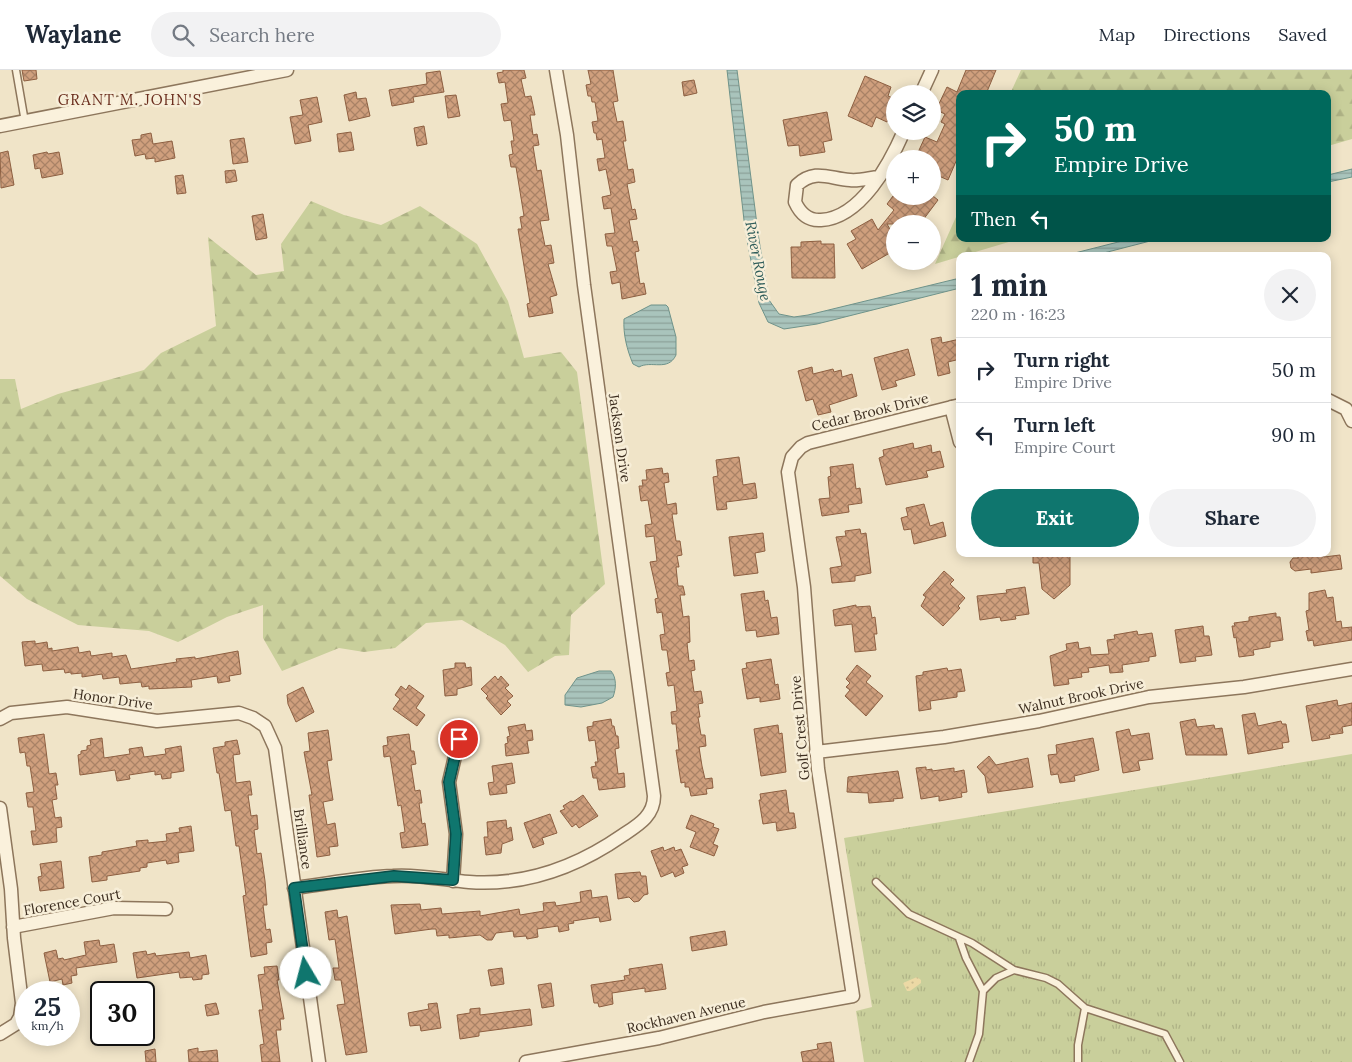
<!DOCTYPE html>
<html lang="en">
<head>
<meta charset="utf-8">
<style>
  :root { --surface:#fff; --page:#f2f2f3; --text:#1f2937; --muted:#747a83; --line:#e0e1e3; --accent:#0f766e }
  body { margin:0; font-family:Lora,serif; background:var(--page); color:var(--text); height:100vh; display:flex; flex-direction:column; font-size:19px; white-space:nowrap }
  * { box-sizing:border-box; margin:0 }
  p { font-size:16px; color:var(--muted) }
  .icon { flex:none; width:28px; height:28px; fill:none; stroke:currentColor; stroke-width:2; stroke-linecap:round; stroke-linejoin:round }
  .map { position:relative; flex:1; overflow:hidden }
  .sheet { position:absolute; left:956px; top:182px; width:375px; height:305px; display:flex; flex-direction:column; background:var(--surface); border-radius:10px; box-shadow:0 2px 12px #0003 }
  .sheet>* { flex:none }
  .top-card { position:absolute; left:956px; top:20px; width:375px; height:152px; border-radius:10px; box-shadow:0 2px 12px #0003; background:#00695c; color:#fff; overflow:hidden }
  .buttons { position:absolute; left:886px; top:15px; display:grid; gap:10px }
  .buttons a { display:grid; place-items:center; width:55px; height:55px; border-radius:50%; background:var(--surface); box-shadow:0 2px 12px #0003; font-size:25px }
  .speed { position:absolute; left:15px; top:911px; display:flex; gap:10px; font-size:25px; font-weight:700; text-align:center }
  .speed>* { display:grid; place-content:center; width:65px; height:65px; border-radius:50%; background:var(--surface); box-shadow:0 2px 12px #0003; line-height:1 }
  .speed small { font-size:12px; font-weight:400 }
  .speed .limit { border:2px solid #111; border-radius:8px; background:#fff; color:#111 }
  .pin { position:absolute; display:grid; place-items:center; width:42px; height:42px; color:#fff; margin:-21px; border:2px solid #fff; border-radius:50%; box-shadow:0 1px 5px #0007 }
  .me { position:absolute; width:55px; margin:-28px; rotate:352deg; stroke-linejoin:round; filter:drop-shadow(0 0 4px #0008) }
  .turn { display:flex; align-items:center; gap:18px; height:105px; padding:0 15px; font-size:22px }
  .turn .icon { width:65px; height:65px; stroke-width:2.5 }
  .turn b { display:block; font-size:35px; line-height:42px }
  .then { display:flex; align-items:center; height:48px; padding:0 15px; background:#0003; gap:10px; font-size:19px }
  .round { display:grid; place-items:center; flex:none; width:52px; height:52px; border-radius:26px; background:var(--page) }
  .summary { display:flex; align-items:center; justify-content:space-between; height:85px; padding:0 15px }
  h1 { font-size:30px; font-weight:800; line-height:38px }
  .primary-button { display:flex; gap:10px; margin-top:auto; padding:10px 15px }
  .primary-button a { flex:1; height:58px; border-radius:30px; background:var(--accent); color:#fff; font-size:20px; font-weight:800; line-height:58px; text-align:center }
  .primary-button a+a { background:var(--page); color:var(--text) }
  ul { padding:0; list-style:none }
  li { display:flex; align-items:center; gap:15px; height:65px; padding:0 15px; border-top:1px solid var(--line) }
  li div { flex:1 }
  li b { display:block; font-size:19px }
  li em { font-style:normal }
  header { display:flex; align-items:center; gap:30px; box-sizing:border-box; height:70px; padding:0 25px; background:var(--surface); border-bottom:1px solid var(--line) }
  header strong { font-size:24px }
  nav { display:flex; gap:28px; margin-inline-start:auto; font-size:18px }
  .search { width:350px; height:45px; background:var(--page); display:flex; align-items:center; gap:12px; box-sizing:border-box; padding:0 18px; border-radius:28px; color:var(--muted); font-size:19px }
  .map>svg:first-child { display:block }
  .grass { fill:url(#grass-tufts) }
  .forest { fill:url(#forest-firs) }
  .sand { fill:url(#sand-dots) }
  .water { fill:url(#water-rules); stroke:#6f938a }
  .building { fill:url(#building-cross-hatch); stroke:#8d5f41 }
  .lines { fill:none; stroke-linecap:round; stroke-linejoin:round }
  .service-casing { stroke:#8d765c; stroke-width:9 }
  .minor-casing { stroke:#8d765c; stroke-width:15 }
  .service { stroke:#faf1dc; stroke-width:6 }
  .minor { stroke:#faf1dc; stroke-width:12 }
  .route-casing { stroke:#0a4d48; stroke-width:12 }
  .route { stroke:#0f766e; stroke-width:9 }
  .labels { text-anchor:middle; stroke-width:5; stroke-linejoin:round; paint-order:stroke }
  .street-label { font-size:14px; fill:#3d2e20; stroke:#f7eed8 }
  .neighbourhood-label { font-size:15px; letter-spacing:1px; fill:#6b2e1e; stroke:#f7eed8 }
  .water-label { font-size:15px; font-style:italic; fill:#2f5d5a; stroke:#f7eed8 }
</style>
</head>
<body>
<header>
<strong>Waylane</strong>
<div class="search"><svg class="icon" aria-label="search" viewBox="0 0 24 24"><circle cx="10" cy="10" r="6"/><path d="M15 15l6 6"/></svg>Search here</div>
<nav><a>Map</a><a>Directions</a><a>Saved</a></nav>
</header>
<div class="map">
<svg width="1352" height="992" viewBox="0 0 1352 992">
  <defs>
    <pattern id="grass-tufts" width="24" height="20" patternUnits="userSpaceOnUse" patternTransform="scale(1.25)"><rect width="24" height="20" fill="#c9cf9b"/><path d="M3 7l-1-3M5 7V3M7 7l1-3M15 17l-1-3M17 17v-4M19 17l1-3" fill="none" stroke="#aeb285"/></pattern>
    <pattern id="forest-firs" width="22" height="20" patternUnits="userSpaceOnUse" patternTransform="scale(1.25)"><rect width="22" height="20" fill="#c9cf9b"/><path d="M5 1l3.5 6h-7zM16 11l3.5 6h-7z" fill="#aeb285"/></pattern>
    <pattern id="sand-dots" width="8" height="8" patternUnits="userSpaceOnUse" patternTransform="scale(1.25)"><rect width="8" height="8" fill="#ecd9a5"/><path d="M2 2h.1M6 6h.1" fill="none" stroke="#cbbb8e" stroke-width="1.8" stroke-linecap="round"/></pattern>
    <pattern id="water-rules" width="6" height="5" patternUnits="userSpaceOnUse" patternTransform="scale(1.25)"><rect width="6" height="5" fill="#a9c4bc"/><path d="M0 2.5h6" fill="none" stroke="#8ba098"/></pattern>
    <pattern id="building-cross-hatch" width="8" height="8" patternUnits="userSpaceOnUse" patternTransform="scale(1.25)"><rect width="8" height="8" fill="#cf9f7d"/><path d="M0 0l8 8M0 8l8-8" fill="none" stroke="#a98266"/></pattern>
  </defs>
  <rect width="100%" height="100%" fill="#f0e4c8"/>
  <path class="grass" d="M1352,684V992H864L856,941L872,937L844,768Z"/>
  <path class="forest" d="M1021,0H1352V69L1328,76V24H1010Z
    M311,131L344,145L381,155L420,136L477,174L508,231L524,288L561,282L577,302L605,514L571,545L569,585L555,586L528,602L505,575L462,550L426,553L395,578L364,582L339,578L282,601L263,568V535L227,547L178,572L149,561L78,555L27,529L0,506V309H15L21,339L58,324L144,300L161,283L216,256L208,167L256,205L284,201L281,174Z
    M960,138V169H1019L935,194Z"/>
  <path class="sand" d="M917,907L921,910V913L910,921H907L903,913Z"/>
  <path class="water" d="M727,0H737L759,170L769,230L779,244L794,247L808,245L960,208V218L817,254L784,259L768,252L759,233L745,159Z
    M1352,99V107L1328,112V105Z
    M1130,169H1158L1092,186H1063Z
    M651,235H666L668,237L676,267V285C668,302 651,290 639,297L633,294C627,280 623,264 624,249Z
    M599,601H611C617,608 616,619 613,627L602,633L581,637L565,635V625L577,608Z"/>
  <path class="building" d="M22,0H36L37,9L24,11Z
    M503,0H524L526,8L521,9L525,27L531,26L535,45H530L533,65L537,64L539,75L533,76L537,101L541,100L549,150L540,151L545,176L551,175L554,193L548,194L557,225L550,227L553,243L529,247L527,234L530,233L518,159H522L520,147L524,146L516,97H511L509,85L513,84L511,71H514L511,50L504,51L501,34L508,33L505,12L499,13L497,3L503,2Z
    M588,0H613L618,31L613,32L617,52L623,51L626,71H623L628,100L633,99L635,112L627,114L632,140L635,139L637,149L629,150L633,172L637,171L639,181L635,182L640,214L644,213L646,224L622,229L620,212L612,214L610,202L617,201L612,176H607L605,164L615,163L611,138L604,139L602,127L611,125L606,99L599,101L597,89L605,88L602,69L597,70L596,63H594L592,52L598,51L595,32H592L591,26H588L586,15L591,14Z
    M966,0H996L986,24H960V82L948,110L932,103V89H915L925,67L937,72L945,54L941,52L945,44L936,40L947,17L957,22Z
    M440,1L444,22L413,27L414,32L392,36L389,20L427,14L426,3Z
    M865,6L891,17L888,26L895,29L887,52L876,47L872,57L848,46Z
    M694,10L697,23L684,26L682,12Z
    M356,22L357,29L366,28L370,46L349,51L344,25Z
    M456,25L460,46L448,48L445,26Z
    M317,27L322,52L308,55L311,71L295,74L290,47L303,45L300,30Z
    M827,42L832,70L823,72L825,82L800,86L799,75L788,76L783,50Z
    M424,56L427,74L417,76L414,58Z
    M351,62L354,80L339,82L337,64Z
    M151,63L153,74L172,71L175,88L155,92V88L146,89L145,84L135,86L132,70L141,69V65Z
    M244,68L248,92L233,94L230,70Z
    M8,81L14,115L1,118L0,83Z
    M47,82L48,84L59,82L63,104L42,108L40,98L35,99L33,85Z
    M235,100L237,111L226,113L225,101Z
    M183,105L186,123L177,124L175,106Z
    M893,126H933L938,130L920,154H887L895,168V180L862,199L847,174L856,169L851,161L872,149L878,160L894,140L887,134Z
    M263,144L267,168L256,170L252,146Z
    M821,171V174H834L835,208H792L791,177H801V172Z
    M941,267L942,273L960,269V289L948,292L950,303L938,306L931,269Z
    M908,279L915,305L895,311L897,316L882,320L874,288Z
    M812,297L813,304L833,299L834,302L841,300L842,307L852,304L857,326L829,335L831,342L818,345L813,329L806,331L798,301Z
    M913,373L914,379L931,375L932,383L940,381L944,397L926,401L928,407L886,415L879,388L884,386L883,380Z
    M739,387L743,415L755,413L757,428L726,432L727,439L717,440L713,407L718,406L716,390Z
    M853,394L856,419L860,418L862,433L848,435L849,442L822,446L819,429L830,428L828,407L831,406L830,397Z
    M662,398L663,404L668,403L669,412L664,413L667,435L676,433L677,444H672L676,471H680L682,485L677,486L679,497H676L678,516H683L685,525H680L683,547L689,546L690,572L687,573L689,591L694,590L695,600L691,601L694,622L701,621L703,633L698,634L700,647H698L701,665H705L706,676L699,677L702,696L705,709L712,708L713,718L706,719L707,724L691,726L689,717H685V712L681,713L676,680H679L676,654H672L671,642L677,641L674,615L668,616L666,603L670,602L667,580H662L660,565L665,564L662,542L657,543L655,529L658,528L650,492L657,491L654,466L646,467L645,455L652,454L648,430L641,431L639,416H643L642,410H647L646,400Z
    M924,434L930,456L943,452L946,466L914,474L911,459L904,460L901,448L908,446L906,438Z
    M860,459L861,464L866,463L871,503L855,506V511L832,513L830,498L842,496L836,467L846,466L845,461Z
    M763,463L765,481L755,483L758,503L734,506L729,467Z
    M1033,484H1070V515L1054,529L1042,519L1039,493H1033Z
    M1298,484H1323L1324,487L1340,485L1342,499L1311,503V499L1295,501L1291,498L1290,492L1293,488H1298Z
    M944,501L954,510L950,514L965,528L958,536L960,538L943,556L921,536L926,527L923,525Z
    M1025,517L1029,544L1015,546L1016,549L1001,551L1000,547L980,550L977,526L1007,523L1006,520Z
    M1325,520L1327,528L1333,527L1336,552L1341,551L1342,558L1352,557V570L1314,576L1313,570L1308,571L1306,561L1309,560L1306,541L1309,540V523Z
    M764,521L765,531L768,530L771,548L777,547L779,564L757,567L756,560L746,561L741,524Z
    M856,535V537L870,536L872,548L875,547L877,564H874L876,580L855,582L852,554L835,556L833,540Z
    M1276,543V547H1280L1283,570L1270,572V577L1253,580L1254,585L1239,587L1236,567L1234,568L1232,556H1235L1234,553L1249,551V547Z
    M1203,556L1204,566H1209L1212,585L1195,587L1196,591L1180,593L1175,560Z
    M1137,561L1138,565L1152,563L1156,586L1149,587V591L1122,595L1123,602L1110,603L1109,595L1088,598L1089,602L1081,603L1082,607L1068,609L1069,614L1054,616L1050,586L1067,580L1066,574L1078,572L1079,579L1090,577L1091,585L1109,584L1107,570L1115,569L1114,565Z
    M35,571V574L47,572L48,579L52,578V581L78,577L79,583L90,581L91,586L112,583V587L126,585L131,599L177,592L176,589L195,587V589L238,581L241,604L229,606L230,611L218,613L217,606L191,610L192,617L149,619V616L142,617L141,612L120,614L119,607L103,609L102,604L82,607V603L71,604V602L65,603L64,599L43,601L42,594L25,596L22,572Z
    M771,589L775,615L778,614L780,629L760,632V627L747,629L742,599L747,598L746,593Z
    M455,593H465L466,598L471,597L472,615L457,619V625L445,626L443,600L455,598Z
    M857,595L871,606L866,612L883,626L866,646L845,626L850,620L846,617L850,613L846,609Z
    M947,598L948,601L961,599L965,621L957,622V627L930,631L931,639L919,641L916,606L923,605V602Z
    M495,606L498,610L501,606L509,615L505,618L513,626L507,631L511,635L501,645L486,628L488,626L481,619Z
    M409,615L424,626L416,638L425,645L417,656L393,639L400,629L395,625L401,616L406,620Z
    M303,617L314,642L296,652L288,634L287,625Z
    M1337,630L1338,636L1352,633V655L1342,657L1343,663L1329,665L1330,668L1312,671L1306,636Z
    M1255,643L1258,656L1281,651L1282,654H1286L1289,672L1282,673L1283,678L1248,684L1242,645Z
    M611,649L612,656H614L616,666H618L619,678L615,679L618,704L624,703L625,717L599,720L597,708H593L591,697L596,696L595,692H598L595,670L589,671L587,657L593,656V652Z
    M1195,649L1197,657L1214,655L1215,659L1222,658L1227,685H1186L1180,652Z
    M525,654L526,661L532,660L533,670L527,671L529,683L506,686L505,674L508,673L507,667L510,666L508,657Z
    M778,655L779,664L782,663L786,702L761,706L754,659Z
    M1129,659L1131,666L1149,663L1153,689L1138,691L1140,700L1123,703L1116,662Z
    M328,660L332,690L327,691L333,730L323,732L327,755L335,753L338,776L329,777L330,785L317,787L309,725H312L304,682L310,681L308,663Z
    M44,664L49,704L56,703L57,710L58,715H55L57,729L52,730L55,748L61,747L62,757L56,758L57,772L33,775L31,761H36L33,737H28L26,723L34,722L30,696H27L25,682L20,683L18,668Z
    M409,664L411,681H414L416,694L411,695L415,721L420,720L422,733H419L422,754L425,753L428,775L402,778L400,763L405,762L401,735L398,736L390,686L384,687L383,676L388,675L387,667Z
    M102,668L104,688L130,684L129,679L142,677L144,687L166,684L165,679L181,676L184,701L171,703V708L162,709L161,704L155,705V701L129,705L130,709L117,711L115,700L80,705L78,685L81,684V681L87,680V676L91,675L90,670Z
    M1093,668L1099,700L1074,706L1075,711L1060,713L1058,704L1051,705L1048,685L1057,684L1056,675Z
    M237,670L240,684L233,685L236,713L250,711L252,725H248L251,746L257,745L258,759L254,760L257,784L261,783L265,811L267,835H263L266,860L270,859L272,872L266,873L267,884L251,887L243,826L246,825L239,776H236L231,740L225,741L219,703H217L213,678L225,676V672Z
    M989,686L996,695L1028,688L1033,717L988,723L985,706L977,697Z
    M512,693L515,713L506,715L507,723L490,725L488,713L494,712L492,696Z
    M926,697V700L932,699V701L954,698V702L964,700L967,722L961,723L962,727L939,731V726L921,729L916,698Z
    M898,701L903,728L893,729L894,731L869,733L868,723L847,722L848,707Z
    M786,720L789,743H794L796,758L777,761L776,752L763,754L759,730H761L760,724Z
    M583,725L598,746L579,758L576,754L572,757L560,741L565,739L563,736L571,731L573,732Z
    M550,744L557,763L542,768L544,774L533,778L524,753Z
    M691,745L714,754L713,757L719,759L713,774L718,776L714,786L690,777L696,762L686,758Z
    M506,750L507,759L511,757L513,770L502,774L501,783L486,785L484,767H488L487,752Z
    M191,756L194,781L178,783L179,792L167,794L166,790L147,793V797L140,798V801L107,806V810L92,812L89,787L102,785V782L137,776L136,771L148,770V773L167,771L166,764L180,762L179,758Z
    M663,777L664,781L674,777L675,781L681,779L688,795L682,797L684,803L675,807L673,802L661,807L651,781Z
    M61,791L64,818L40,821L38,807L42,806L40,794Z
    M640,802L641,806H646L648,824L644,825L639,831L634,832L629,827L618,829L615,804Z
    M591,820L592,828L607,826L611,850L600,852L599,847L573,851L574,853L568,854L569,860L559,862L558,856L537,859L538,867L527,869L526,866L514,867L513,861L496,863L492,870H487L480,865L449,868V865L437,866L436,859H432L395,864L391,835L420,834L421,840L441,838L442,844L480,841V846L519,839L520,845L544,841L543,833L555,832L556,836L581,832L580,822Z
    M337,840L338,848L347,846L367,982L346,985L337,935L345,934L341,910H335L333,898H339L335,869L329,870L325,842Z
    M725,861L727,875L692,881L690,867Z
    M99,870L100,876L114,874L117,892L76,898L77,905L71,906L72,913L63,915L62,909L50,912L44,883L56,880L58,889L63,888L64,890L86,885L84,872Z
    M146,881L147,885L155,883L156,886L189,882L190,888L206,885L209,904L202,905V909L193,910L192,907L180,908L179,902L137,908L133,883Z
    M662,894L666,919L645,922V918L612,923L613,934L599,937L598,933H594L591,915L625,910L624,906L630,905L629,899Z
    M277,896L279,910H277L284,949H280L281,960H276L280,992H262L260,975L264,974L259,940H263L258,905L265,904L264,897Z
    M502,898L504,914L491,916L488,900Z
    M551,913L554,936L542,938L538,915Z
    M216,933L219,944L207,946L205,935Z
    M437,933L441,958L421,961L420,955L410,956L408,943L429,939L428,934Z
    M480,938V945L530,939L532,955L479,962V966L460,969L457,945L470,943V939Z
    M831,972L834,992H803L801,982L818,979L817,974Z
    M198,978V982L217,980L218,992H189L188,980Z
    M155,979L156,992H146L145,981Z"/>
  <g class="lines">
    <defs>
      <path id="service" d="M16,0L25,52
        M876,812L909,844L972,873L1014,900L1046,908L1058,914L1085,938L1165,964L1180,992
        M959,868L966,888L983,921L979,964L969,992
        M983,921L996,908L1014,900
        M1078,992V975L1085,938"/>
      <path id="minor" d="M921,24L932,0
        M0,56L287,0
        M879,107C869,108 860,111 850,110C830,109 815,98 797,115L795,132C800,143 808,151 821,150C861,148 890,93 904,61
        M1328,330L1346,339L1352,351
        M951,337L960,372
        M0,649L11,643L67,637L157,651L239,643L253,648L265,656L275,678L319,992
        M816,682L944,667L1039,651L1149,627L1244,617L1352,599
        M0,738L11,819L14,868L22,933L20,947L16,954L0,964
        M453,811L456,764L449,712L459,669
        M294,818C327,814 360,807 393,806C418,804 444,810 469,812C525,816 577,797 623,765C638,755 654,746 654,726L584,215L567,65L556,0
        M13,857L114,838L166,839
        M526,992L659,968L764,942L853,926L818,699L804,517L788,402L792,387L801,377L808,373L960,335"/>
    </defs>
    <use href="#service" class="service-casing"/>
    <use href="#minor" class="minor-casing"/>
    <use href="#service" class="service"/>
    <use href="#minor" class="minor"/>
  </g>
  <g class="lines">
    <defs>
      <path id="route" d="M306,903L294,818L394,806L453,810L456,764L449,712L459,669"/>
    </defs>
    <use href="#route" class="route-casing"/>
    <use href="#route" class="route"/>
  </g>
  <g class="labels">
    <g class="street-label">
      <text transform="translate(870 342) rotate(-14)" y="5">Cedar Brook Drive</text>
      <text transform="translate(620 368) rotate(82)" y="5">Jackson Drive</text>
      <text transform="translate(1081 626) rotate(-12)" y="5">Walnut Brook Drive</text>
      <text transform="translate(113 629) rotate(8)" y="5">Honor Drive</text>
      <text transform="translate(800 658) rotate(-95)" y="5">Golf Crest Drive</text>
      <text transform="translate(303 769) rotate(82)" y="5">Brilliance</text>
      <text transform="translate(72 832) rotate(-10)" y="5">Florence Court</text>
      <text transform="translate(686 945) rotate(-13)" y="5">Rockhaven Avenue</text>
    </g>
    <g class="neighbourhood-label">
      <text x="130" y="35">GRANT M. JOHN'S</text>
    </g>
    <g class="water-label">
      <text transform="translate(758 191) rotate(79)" y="5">River Rouge</text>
    </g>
  </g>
</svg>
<div class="buttons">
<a><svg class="icon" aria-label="layers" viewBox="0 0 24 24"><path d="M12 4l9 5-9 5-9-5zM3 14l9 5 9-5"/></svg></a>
<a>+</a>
<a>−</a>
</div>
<div class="speed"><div>25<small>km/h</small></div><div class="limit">30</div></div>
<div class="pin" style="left:459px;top:669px;background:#d93025"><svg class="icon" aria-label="arrive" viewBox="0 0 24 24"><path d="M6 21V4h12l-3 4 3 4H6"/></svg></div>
<svg class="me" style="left:306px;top:903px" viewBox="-20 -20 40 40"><circle r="19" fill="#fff"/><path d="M0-13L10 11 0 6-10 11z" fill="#0f766e"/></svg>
<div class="top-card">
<div class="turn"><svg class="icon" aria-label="right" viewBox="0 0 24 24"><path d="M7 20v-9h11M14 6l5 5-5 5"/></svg><div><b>50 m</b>Empire Drive</div></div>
<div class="then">Then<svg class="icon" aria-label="left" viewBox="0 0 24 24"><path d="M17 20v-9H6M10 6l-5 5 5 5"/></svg></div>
</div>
<section class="sheet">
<div class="summary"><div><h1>1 min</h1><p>220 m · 16:23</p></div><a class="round"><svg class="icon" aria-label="close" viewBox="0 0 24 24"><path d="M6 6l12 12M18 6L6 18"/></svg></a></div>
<ul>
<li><svg class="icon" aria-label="right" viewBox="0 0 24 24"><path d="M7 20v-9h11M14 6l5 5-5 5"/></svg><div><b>Turn right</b><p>Empire Drive</p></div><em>50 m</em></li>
<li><svg class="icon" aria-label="left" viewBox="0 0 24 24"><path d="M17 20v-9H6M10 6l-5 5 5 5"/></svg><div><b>Turn left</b><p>Empire Court</p></div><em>90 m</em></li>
</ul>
<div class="primary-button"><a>Exit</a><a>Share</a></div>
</section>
</div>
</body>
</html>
